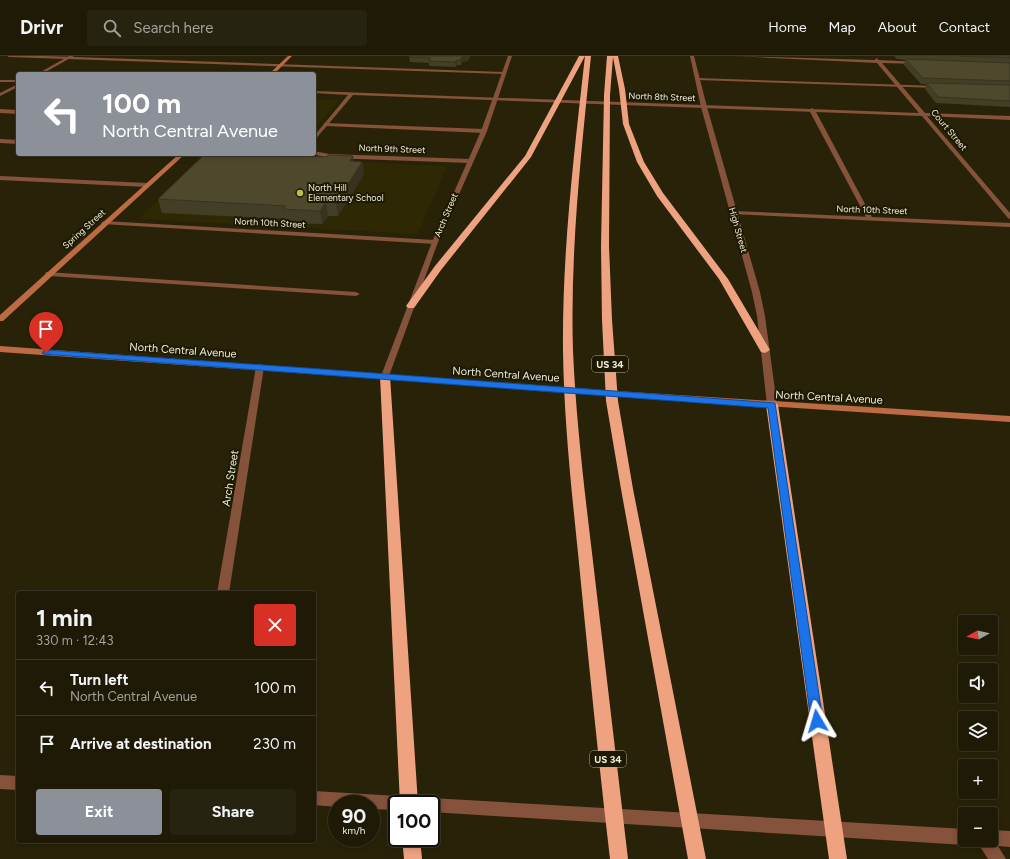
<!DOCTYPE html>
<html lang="en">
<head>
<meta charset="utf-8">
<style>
  :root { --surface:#1e1a06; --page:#262310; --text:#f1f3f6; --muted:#a1a19b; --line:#3c3828; --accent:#8c9099 }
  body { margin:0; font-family:Figtree,sans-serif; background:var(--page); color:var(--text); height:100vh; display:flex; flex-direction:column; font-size:15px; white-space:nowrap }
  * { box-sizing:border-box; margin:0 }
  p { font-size:13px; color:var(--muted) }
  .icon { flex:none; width:22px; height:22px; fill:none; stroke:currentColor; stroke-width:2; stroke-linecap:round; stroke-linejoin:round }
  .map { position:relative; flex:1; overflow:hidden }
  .sheet { position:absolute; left:16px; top:535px; width:300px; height:252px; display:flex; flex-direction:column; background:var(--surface); border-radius:4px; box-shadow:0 2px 6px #0003,0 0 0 1px var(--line) }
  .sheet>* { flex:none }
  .banner { position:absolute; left:16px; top:16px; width:300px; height:84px; border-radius:4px; box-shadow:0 2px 6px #0003,0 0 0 1px var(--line); background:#8c9099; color:#fff; overflow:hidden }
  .needle { width:26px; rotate:262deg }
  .buttons { position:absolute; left:958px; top:559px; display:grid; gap:8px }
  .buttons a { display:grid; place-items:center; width:40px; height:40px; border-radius:4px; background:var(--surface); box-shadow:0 2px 6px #0003,0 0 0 1px var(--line); font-size:20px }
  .speed { position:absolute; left:328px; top:739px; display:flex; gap:8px; font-size:20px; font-weight:700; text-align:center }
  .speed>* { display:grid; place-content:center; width:52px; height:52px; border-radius:50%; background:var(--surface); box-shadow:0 2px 6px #0003,0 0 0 1px var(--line); line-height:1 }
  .speed small { font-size:10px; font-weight:400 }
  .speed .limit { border:2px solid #111; border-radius:6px; background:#fff; color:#111 }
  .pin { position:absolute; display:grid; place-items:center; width:34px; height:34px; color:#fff; margin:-41px -17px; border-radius:50% 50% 50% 0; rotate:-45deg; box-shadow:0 0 4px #0007 }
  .pin .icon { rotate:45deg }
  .me { position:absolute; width:44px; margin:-22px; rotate:353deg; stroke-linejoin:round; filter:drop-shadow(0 0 3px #0008) }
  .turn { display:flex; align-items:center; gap:14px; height:84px; padding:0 20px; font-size:18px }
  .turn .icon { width:52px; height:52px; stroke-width:2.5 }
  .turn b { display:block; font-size:28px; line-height:34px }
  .round { display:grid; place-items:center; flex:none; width:42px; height:42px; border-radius:4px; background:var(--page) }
  .overview { display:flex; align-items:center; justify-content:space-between; height:68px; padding:0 20px }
  h1 { font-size:24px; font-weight:700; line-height:30px }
  .cta { display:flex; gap:8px; margin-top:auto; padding:8px 20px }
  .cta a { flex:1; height:46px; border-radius:4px; background:var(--accent); color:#fff; font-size:16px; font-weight:700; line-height:46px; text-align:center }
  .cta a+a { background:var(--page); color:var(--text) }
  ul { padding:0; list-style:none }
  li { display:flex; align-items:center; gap:12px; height:56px; padding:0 20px; border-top:1px solid var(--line) }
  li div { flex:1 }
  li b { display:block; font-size:15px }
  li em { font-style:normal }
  header { display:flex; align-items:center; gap:24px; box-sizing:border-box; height:56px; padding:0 20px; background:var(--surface); border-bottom:1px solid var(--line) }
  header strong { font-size:19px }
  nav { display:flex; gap:22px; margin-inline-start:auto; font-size:14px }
  .search { width:280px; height:36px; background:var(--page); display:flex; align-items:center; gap:10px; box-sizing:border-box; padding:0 14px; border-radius:4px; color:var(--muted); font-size:15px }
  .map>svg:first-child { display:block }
  .built { fill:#2e2804 }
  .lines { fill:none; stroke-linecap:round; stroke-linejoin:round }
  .service { fill:#85523b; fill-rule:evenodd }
  .minor { fill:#85523b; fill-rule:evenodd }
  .tertiary { fill:#85523b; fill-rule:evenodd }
  .secondary { fill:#bd6b45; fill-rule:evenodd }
  .motorway { fill:#efa280; fill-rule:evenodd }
  .wall { fill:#433f27 }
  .shaded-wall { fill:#373320 }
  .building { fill:#4e492d; stroke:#373320 }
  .route { fill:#1a73e8; stroke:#114b97 }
  .poi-dot { fill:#bac045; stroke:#1e1901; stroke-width:1.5 }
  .labels { text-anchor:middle; stroke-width:4; stroke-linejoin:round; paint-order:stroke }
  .far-street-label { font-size:9px; fill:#efeddd; stroke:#1e1901 }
  .far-poi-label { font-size:9px; fill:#efeddd; stroke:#1e1901; text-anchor:start }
  .shield { fill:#1e1901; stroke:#b0ad9b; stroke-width:1 }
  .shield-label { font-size:10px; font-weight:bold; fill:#efeddd }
  .street-label { font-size:11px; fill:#efeddd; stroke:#1e1901 }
</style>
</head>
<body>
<header>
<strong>Drivr</strong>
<div class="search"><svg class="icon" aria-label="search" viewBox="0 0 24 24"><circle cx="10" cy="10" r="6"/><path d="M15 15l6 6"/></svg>Search here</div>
<nav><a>Home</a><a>Map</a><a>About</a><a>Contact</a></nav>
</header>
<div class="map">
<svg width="1010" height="803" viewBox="0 0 1010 803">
  <rect width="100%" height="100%" fill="#282308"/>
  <path class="built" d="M314,43L339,44L314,74Z
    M205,98H295L291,103L447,110L418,178L138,163Z"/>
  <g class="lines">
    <path class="service" d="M7,0H46L504,16L506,17L504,18L9,1Z
      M696,22L938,30L940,31L938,32L698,24Z
      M812,52L815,54L873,163L872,164L867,163L809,54Z
      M0,53L18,54V58L0,57Z
      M324,67L484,73L487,75L484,77L326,70L324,69Z
      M0,120L147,127L150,129L147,131L0,124Z
      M46,216L356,236L360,238L356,240L49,220L45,218Z"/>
    <path class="minor" d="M69,0H74L42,18H37Z
      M731,0L875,4L876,2L879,4L920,6L918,8L882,7L925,57L1010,60V64L927,60L1010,157V163L1008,162L922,60L353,39L314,85V80L348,39L314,37V35L919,57L877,7Z
      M0,24H18V26H0Z
      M18,28V31L0,40V37Z
      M0,83L18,84V88L0,87Z
      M314,95L329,98L470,103L473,105L470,107L329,102L312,98H314Z
      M733,155L1010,167V171L731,158V156Z
      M104,165L435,184L438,186L435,188L102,168L101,167Z
      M260,308L264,311L229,537H217L256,311Z
      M0,719L18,720V734L0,733Z
      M314,735L415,741L420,743L422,748H397V754L371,753V748H337V751L314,749Z
      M431,742L965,773V784H971L970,786L965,789L431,756V748H424L426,744Z
      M991,774L1010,775V791L998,790L1006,803H988L976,784H991Z"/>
    <path class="tertiary" d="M508,0H512L487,75L438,186L389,320L385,323L382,322L381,320L432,186L481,75Z
      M690,0H694L707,51L760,236L765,260L777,349L772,352L767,349L757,260L752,236L701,51Z"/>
    <path class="secondary" d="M288,0H292L274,18H269Z
      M179,98H185L3,265H0V259Z
      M0,290L631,336L1010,360V366L631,341L0,296Z"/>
    <path class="motorway" d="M579,0H585L531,101L441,214L414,252H408L406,250L435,210L525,100Z
      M585,0H591C581,98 570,196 573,295C576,363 584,430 592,497C604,599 616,701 628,803H610C598,701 588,599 578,497C571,429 564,362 563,295C562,196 574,98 585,0Z
      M607,0H618L625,33L629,68L644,106L663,137L728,223L770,294L765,297L761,296L719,223L657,140L637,106L623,68L619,33L613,1L610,39L609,190L612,264L618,345L633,433L706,803H688L621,433L606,345L602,264L601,190L604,39Z
      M385,317L390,320L418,748H400L380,320Z
      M772,346L776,347L778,349L847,803H829L766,349L768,347Z
      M402,782H420L422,803H404Z"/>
  </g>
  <path class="wall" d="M409,0H470L468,5L462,6L461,9H457L456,11L429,10V7L410,6Z
    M894,0H1010V51L936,47L925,33L926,28H921L904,9L905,4L897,3Z
    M354,105L362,106L364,118L338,160H328L322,168L286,167L285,163L162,157L158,143Z"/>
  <path class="shaded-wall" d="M468,0H470L468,5L462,6L461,9L460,4L462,1Z
    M457,4V9L456,11L455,6Z
    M353,100L355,113L350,105Z
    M362,106L364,118L338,160L336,147Z
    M326,146L328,160L322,168L320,155Z"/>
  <path class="building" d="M410,0H468L462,1L460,4H457L455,6L429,5L431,2L410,1Z
    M959,0H1010V2Z
    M905,3L1010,7V25L923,22Z
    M927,27L1010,29V45L938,41Z
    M205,98H261L327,101L328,99L353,100L350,105L362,106L336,147L326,146L320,155L283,153L286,150L158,143Z"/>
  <path class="route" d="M46,294L307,312L775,347L823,665L821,669L817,670L812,669L811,665L768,352L43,298L42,297Z"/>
  <circle class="poi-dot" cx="300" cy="137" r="4"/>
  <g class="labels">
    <g class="far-street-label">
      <text transform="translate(662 41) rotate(2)" y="3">North 8th Street</text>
      <text transform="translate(949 74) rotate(50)" y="3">Court Street</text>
      <text transform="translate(392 93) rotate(2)" y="3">North 9th Street</text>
      <text transform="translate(872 154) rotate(2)" y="3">North 10th Street</text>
      <text transform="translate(446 159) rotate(-67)" y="3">Arch Street</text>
      <text transform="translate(270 167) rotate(3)" y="3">North 10th Street</text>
      <text transform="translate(84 173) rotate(-42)" y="3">Spring Street</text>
      <text transform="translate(738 174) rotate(74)" y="3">High Street</text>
    </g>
    <g class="far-poi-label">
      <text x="308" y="135">North Hill<tspan x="308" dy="10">Elementary School</tspan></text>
    </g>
    <g class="shield">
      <rect x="592" y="300" width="36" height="16" rx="3"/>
      <rect x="590" y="695" width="36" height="16" rx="3"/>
    </g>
    <g class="shield-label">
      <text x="610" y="312">US 34</text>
      <text x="608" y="707">US 34</text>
    </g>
    <g class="street-label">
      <text transform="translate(183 294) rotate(4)" y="4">North Central Avenue</text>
      <text transform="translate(506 318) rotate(4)" y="4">North Central Avenue</text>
      <text transform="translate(829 341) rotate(3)" y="4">North Central Avenue</text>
      <text transform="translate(230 422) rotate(-81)" y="4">Arch Street</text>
    </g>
  </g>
</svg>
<div class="buttons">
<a><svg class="needle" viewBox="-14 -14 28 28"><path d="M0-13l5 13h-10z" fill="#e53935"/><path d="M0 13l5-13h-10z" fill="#a1a19b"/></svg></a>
<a><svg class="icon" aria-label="sound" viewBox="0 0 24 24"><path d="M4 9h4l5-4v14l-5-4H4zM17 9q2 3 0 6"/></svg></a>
<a><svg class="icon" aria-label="layers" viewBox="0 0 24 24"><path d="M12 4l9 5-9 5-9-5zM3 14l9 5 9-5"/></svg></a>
<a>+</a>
<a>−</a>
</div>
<div class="speed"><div>90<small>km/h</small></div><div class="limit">100</div></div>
<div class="pin" style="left:46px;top:297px;background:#d93025"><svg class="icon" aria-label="arrive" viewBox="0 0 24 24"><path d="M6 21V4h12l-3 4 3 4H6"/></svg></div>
<svg class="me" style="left:817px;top:665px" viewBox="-20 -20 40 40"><path d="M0-17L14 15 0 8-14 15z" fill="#1a73e8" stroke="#fff" stroke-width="4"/></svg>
<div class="banner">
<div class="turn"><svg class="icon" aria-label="left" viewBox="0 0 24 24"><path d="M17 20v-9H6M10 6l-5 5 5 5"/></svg><div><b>100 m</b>North Central Avenue</div></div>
</div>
<section class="sheet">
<div class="overview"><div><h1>1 min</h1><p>330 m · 12:43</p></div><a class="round" style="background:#d93025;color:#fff"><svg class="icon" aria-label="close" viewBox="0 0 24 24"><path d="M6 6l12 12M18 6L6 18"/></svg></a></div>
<ul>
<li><svg class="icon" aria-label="left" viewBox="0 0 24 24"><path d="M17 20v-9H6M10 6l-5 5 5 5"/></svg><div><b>Turn left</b><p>North Central Avenue</p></div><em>100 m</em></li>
<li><svg class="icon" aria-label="arrive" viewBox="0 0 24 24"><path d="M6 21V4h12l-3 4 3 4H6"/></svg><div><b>Arrive at destination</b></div><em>230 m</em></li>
</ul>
<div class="cta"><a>Exit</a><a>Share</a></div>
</section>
</div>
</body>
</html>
